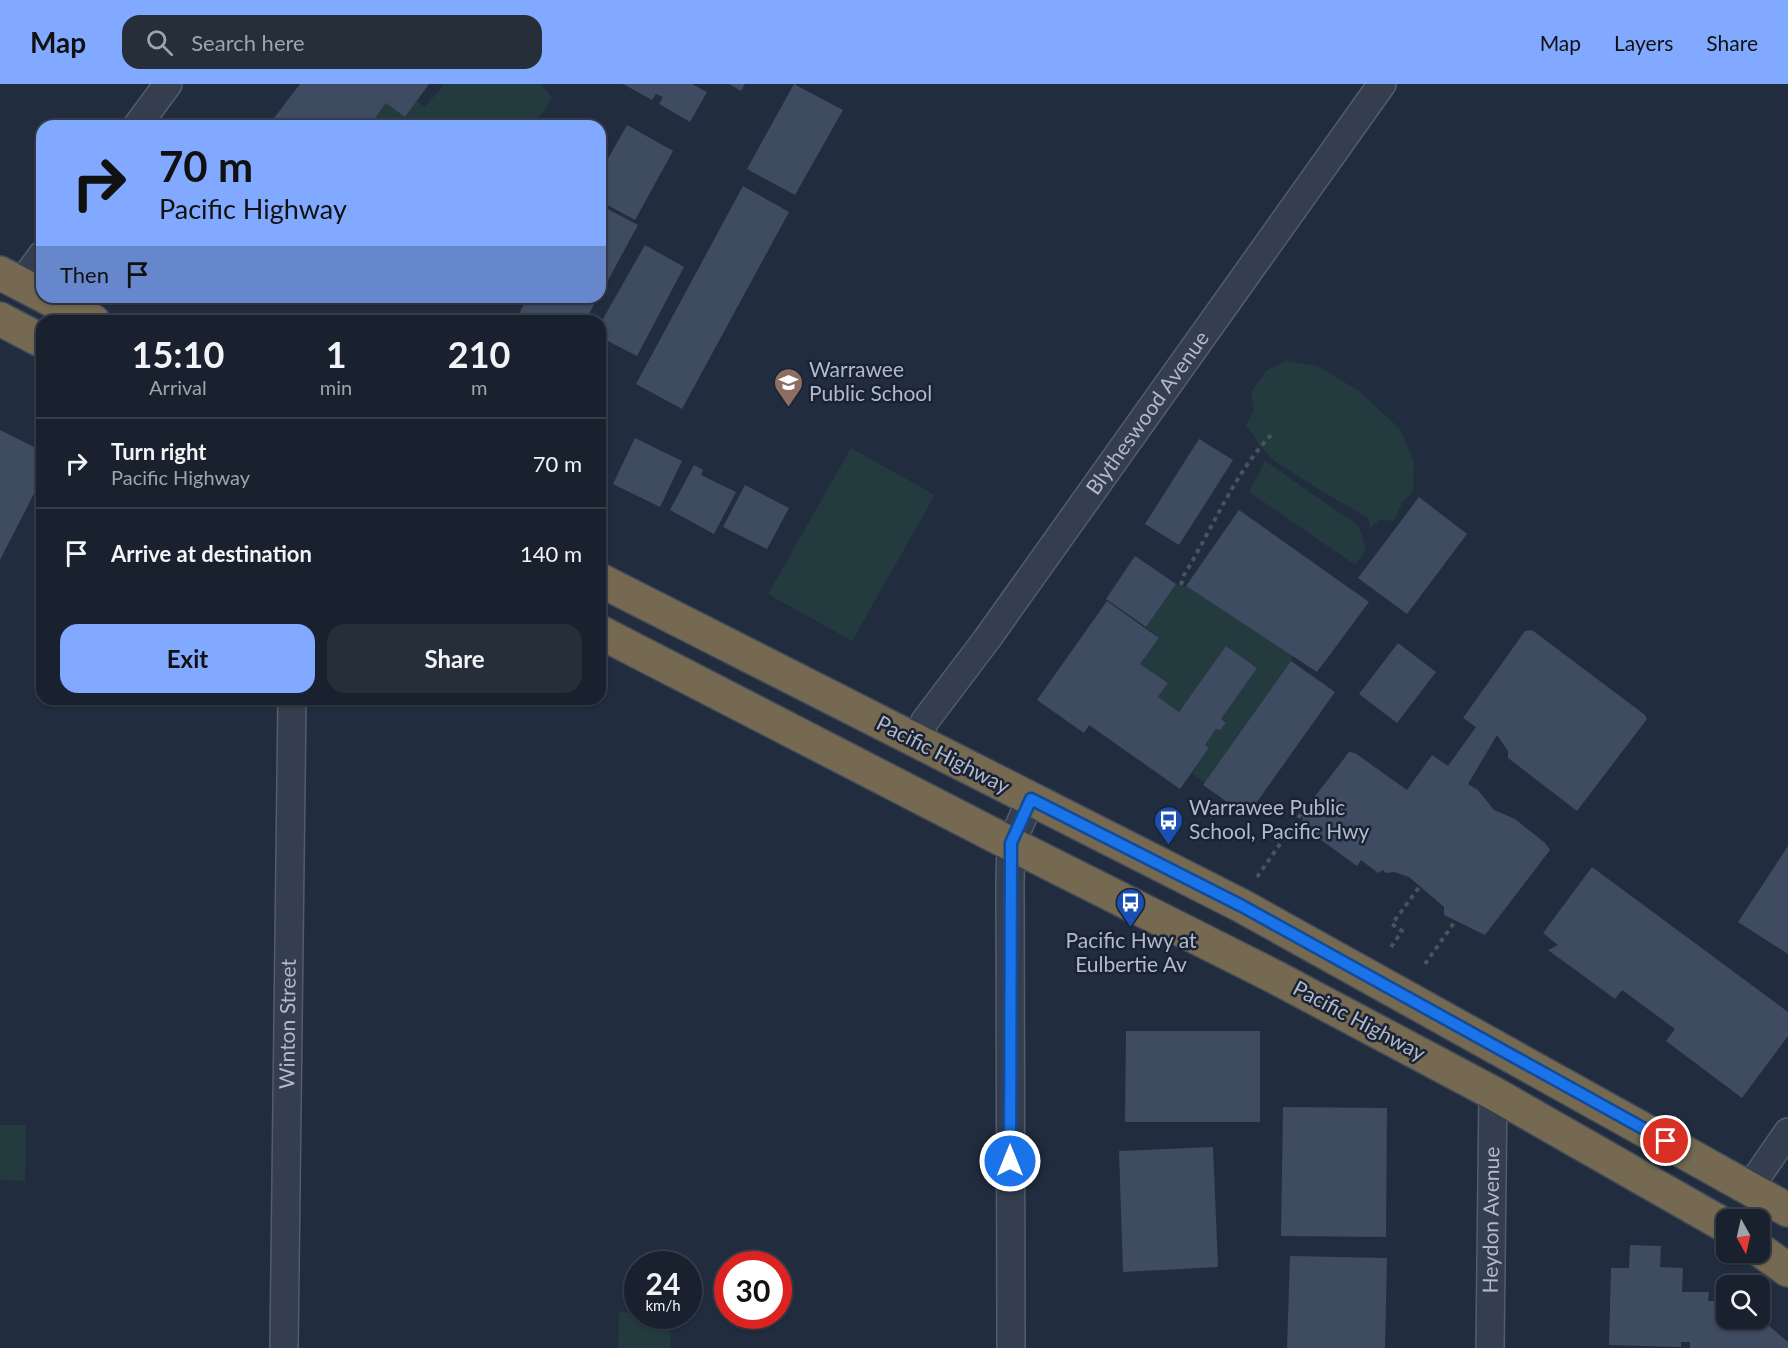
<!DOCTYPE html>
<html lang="en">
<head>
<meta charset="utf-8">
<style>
  :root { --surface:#19212e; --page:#262e3a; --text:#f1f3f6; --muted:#9fa3aa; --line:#373e4a; --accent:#80a9ff }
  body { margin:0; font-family:Lato,sans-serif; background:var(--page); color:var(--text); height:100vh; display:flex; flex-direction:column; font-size:22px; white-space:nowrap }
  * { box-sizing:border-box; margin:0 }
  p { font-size:20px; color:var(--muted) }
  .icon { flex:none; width:33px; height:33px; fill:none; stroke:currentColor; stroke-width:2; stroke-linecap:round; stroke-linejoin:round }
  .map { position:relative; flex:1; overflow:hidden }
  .drawer { position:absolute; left:36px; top:231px; width:570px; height:390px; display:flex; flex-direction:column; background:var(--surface); border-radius:18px; box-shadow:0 2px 4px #0004,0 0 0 2px var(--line) }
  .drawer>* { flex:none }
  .guide { position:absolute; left:36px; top:36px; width:570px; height:183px; border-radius:18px; box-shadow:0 2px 4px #0004,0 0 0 2px var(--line); background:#80a9ff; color:#111; overflow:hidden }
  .needle { width:39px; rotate:172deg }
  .fabs { position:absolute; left:1716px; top:1125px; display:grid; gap:12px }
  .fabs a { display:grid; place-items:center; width:54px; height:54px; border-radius:12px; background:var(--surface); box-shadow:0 2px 4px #0004,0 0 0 2px var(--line); font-size:30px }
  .speed { position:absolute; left:624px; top:1167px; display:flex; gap:12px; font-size:30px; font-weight:700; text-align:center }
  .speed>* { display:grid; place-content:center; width:78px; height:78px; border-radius:50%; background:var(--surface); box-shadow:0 2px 4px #0004,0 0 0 2px var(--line); line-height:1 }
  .speed small { font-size:15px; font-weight:400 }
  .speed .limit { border:9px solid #d22; background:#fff; color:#111 }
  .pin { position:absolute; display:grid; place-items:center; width:51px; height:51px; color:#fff; margin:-26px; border:3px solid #fff; border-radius:50%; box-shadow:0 2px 6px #0007 }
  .me { position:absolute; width:66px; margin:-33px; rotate:0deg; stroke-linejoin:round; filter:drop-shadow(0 0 4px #0008) }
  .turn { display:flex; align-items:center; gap:21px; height:126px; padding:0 24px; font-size:27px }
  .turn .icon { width:78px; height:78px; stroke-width:2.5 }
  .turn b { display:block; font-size:42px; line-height:51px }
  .then { display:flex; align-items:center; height:57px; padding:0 24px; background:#0003; gap:12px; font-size:22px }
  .eta { display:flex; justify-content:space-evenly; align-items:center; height:102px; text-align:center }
  .eta b { font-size:36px; font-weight:700; line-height:42px }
  .button { display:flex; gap:12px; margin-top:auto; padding:12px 24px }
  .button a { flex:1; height:69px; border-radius:18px; background:var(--accent); color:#111; font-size:24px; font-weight:700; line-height:69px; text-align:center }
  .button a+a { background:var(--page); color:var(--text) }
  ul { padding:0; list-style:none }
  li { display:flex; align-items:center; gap:18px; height:90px; padding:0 24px; border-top:2px solid var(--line) }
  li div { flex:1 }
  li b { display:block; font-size:22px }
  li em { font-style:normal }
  header { display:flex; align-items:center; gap:36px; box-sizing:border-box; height:84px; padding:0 30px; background:var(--accent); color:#111 }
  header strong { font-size:28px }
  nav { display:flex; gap:33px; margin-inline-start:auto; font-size:21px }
  .search { width:420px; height:54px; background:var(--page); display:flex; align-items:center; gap:15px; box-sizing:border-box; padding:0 21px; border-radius:18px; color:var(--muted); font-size:22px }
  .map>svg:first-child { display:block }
  .green { fill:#233a3f }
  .building { fill:#3f4b61 }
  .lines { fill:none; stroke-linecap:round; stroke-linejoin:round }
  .street-casing { stroke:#535c6c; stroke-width:30 }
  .highway-casing { stroke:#404959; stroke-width:36 }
  .path { stroke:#41575c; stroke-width:4; stroke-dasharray:4.5 4.5; stroke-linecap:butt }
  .street { stroke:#353e4e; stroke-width:27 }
  .highway { stroke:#756951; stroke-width:33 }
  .route-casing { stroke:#114b97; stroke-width:15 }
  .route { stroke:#1a73e8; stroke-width:10 }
  .labels { text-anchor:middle; stroke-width:5; stroke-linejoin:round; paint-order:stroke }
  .poi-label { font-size:21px; fill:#b1b9ca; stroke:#1a2333; text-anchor:start }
  .street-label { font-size:21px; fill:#b1b9ca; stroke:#1a2333 }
</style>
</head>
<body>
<header>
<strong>Map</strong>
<div class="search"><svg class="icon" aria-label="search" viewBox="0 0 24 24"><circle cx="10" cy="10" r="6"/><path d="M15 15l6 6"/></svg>Search here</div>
<nav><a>Map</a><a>Layers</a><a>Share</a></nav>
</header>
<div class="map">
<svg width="1788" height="1264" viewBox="0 0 1788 1264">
  <rect width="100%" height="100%" fill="#212c3e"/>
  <path class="green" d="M444,0H541L552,14L533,42H369L386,19L405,33L416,17L425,23Z
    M1285,277L1318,282L1359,307L1400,345L1414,377L1413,408L1401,419L1402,420L1394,437L1380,436L1370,443L1368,434L1313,402L1272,375L1260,362L1246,341L1254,327L1251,307L1266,287Z
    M851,364L935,411L852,557L768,510Z
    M1265,377L1359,442L1366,466L1355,481L1249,408Z
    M1176,500L1186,502L1293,572L1289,580L1205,699L1192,689L1209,665L1205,661L1216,645L1220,646L1226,639L1221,635L1257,584L1226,562L1179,628L1158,613L1168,599L1140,580L1159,554L1146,543Z
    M0,1041H26L25,1097L0,1096Z
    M619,1228L637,1229L638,1232H671L670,1264H618Z"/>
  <path class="building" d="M300,0H429L405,33L386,19L369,42H285L274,34Z
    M623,0H692L707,8L690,38L659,20L663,13L656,10L652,16Z
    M729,0H745L741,7Z
    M794,0L843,26L795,111L747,85Z
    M627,41L673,67L635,136L600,117V89Z
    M743,102L789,128L682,325L636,300Z
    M600,121L638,141L600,211Z
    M645,161L684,183L637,272L600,253V240Z
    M528,213H594L597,215L585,237H515Z
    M0,346L42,367V394L0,476Z
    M635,354L682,377L660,423L613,400Z
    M1199,355L1233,376L1179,461L1145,440Z
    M694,381L703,386L701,391L736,408L714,450L670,426Z
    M745,401L789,424L767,465L723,443Z
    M1419,413L1467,450L1407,530L1358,494Z
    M1239,426L1369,518L1317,588L1186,502Z
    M1135,472L1176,500L1146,543L1106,515Z
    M1107,517L1159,554L1140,580L1168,599L1158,613L1179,628L1226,562L1257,584L1221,635L1226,639L1220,646L1216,645L1205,661L1209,664L1180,705L1089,641L1084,649L1037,616Z
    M1532,546L1645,631L1647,635L1577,727L1508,674V667L1497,651L1468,700L1478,706L1494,726L1515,735L1545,759L1550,766L1485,851L1444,831V823L1409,793L1394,788L1386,789L1383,786L1378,789L1361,776L1357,782L1302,742L1303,728L1349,668L1355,669L1407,706L1432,671L1448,682L1476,643L1463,634L1525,547Z
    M1398,559L1436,588L1397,639L1359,610Z
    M1291,577L1335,608L1247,732L1203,701Z
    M143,615H188V617H143Z
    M1788,762V870L1738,838Z
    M1592,783L1788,928V952L1742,1014L1666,957L1675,945L1622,906L1615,915L1548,866L1558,861L1543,849Z
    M1126,947H1260V1038H1125Z
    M1283,1023L1387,1024L1386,1153L1281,1152Z
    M1213,1063L1218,1183L1123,1188L1119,1067Z
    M1630,1161L1661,1162L1660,1183L1683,1184L1682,1208H1709L1708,1217H1726V1234H1760L1788,1258V1264H1690V1258H1681V1263L1609,1261L1611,1184H1629Z
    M1290,1172L1387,1174L1385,1264H1287Z"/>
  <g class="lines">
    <defs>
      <g id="street">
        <path d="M137,42L168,0"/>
        <path d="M21,200L42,171"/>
        <path id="s1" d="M916,657L925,637L987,555L1382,0"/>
        <path d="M1750,1103L1788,1048"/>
        <path id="s2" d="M284,1264L292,615"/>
        <path d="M1011,1264L1010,797L1011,760L1031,715"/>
        <path id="s3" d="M1490,1264L1493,1009"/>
      </g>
      <path id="highway" d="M0,189L42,211
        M46,213L93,237
        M0,235L42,257
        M600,496L1242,822L1788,1126
        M600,548L1011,760L1275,893L1493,1009L1726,1142
        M1760,1166L1788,1186"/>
    </defs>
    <use href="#street" class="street-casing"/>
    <use href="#highway" class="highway-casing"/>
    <path class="path" d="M1181,501L1184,491C1213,444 1235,387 1274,348
      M1257,793L1301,730
      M1391,863L1402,847L1392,840L1420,802
      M1425,880L1456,836"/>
    <use href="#street" class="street"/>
    <use href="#highway" class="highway"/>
  </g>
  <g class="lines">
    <defs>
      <path id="route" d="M1010,1077L1011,759L1031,715L1242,822L1666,1057"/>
    </defs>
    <use href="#route" class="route-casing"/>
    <use href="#route" class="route"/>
  </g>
  <defs>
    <symbol id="school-pin" viewBox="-11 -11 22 30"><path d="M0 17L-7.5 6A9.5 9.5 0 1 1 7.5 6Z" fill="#8d6e63" stroke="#1a2333"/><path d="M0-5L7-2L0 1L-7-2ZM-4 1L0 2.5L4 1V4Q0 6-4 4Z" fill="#fff"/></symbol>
    <symbol id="bus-pin" viewBox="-11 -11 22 30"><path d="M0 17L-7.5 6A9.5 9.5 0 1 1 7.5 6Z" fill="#1a4fb4" stroke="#1a2333"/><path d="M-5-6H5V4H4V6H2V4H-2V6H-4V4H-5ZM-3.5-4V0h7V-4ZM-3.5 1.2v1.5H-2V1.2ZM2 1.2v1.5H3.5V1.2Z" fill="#fff"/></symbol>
  </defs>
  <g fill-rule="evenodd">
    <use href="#school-pin" x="772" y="282" width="33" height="45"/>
    <use href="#bus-pin" x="1152" y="720" width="33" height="45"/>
    <use href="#bus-pin" x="1114" y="802" width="33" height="45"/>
  </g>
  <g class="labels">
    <g class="poi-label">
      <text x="809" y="293">Warrawee<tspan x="809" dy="24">Public School</tspan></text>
      <text x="1189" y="731">Warrawee Public<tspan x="1189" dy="24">School, Pacific Hwy</tspan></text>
      <text x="1131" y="864" text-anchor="middle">Pacific Hwy at<tspan x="1131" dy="24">Eulbertie Av</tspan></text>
    </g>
    <g class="street-label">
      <text dy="7" stroke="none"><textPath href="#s1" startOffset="402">Blytheswood Avenue</textPath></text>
      <text transform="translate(943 671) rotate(27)" y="7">Pacific Highway</text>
      <text transform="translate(1359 937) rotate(28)" y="7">Pacific Highway</text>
      <text dy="7" stroke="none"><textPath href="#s2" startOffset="324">Winton Street</textPath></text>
      <text dy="7" stroke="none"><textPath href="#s3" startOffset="128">Heydon Avenue</textPath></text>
    </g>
  </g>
</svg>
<div class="fabs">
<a><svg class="needle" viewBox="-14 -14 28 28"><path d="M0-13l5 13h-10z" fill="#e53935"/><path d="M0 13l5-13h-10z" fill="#9fa3aa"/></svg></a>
<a><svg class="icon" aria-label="search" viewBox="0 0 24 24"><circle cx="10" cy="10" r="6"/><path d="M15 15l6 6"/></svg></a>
</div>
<div class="speed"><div>24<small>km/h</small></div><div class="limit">30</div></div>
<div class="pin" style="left:1666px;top:1057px;background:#d93025"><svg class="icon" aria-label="arrive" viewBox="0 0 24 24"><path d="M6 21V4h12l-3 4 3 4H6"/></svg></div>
<svg class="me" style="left:1010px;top:1077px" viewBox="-20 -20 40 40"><circle r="17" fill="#1a73e8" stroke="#fff" stroke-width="3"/><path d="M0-11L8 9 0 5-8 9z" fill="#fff"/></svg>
<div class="guide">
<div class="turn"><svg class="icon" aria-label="right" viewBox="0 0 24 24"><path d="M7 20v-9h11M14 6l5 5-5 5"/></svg><div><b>70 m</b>Pacific Highway</div></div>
<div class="then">Then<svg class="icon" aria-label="arrive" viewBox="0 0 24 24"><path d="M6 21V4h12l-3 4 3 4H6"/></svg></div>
</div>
<section class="drawer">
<div class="eta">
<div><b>15:10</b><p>Arrival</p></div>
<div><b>1</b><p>min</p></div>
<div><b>210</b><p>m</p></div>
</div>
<ul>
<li><svg class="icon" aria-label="right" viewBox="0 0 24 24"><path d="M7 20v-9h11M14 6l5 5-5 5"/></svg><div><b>Turn right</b><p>Pacific Highway</p></div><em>70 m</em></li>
<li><svg class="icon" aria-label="arrive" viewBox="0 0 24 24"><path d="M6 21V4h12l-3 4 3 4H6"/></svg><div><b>Arrive at destination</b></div><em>140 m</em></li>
</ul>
<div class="button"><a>Exit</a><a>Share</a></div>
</section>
</div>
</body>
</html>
